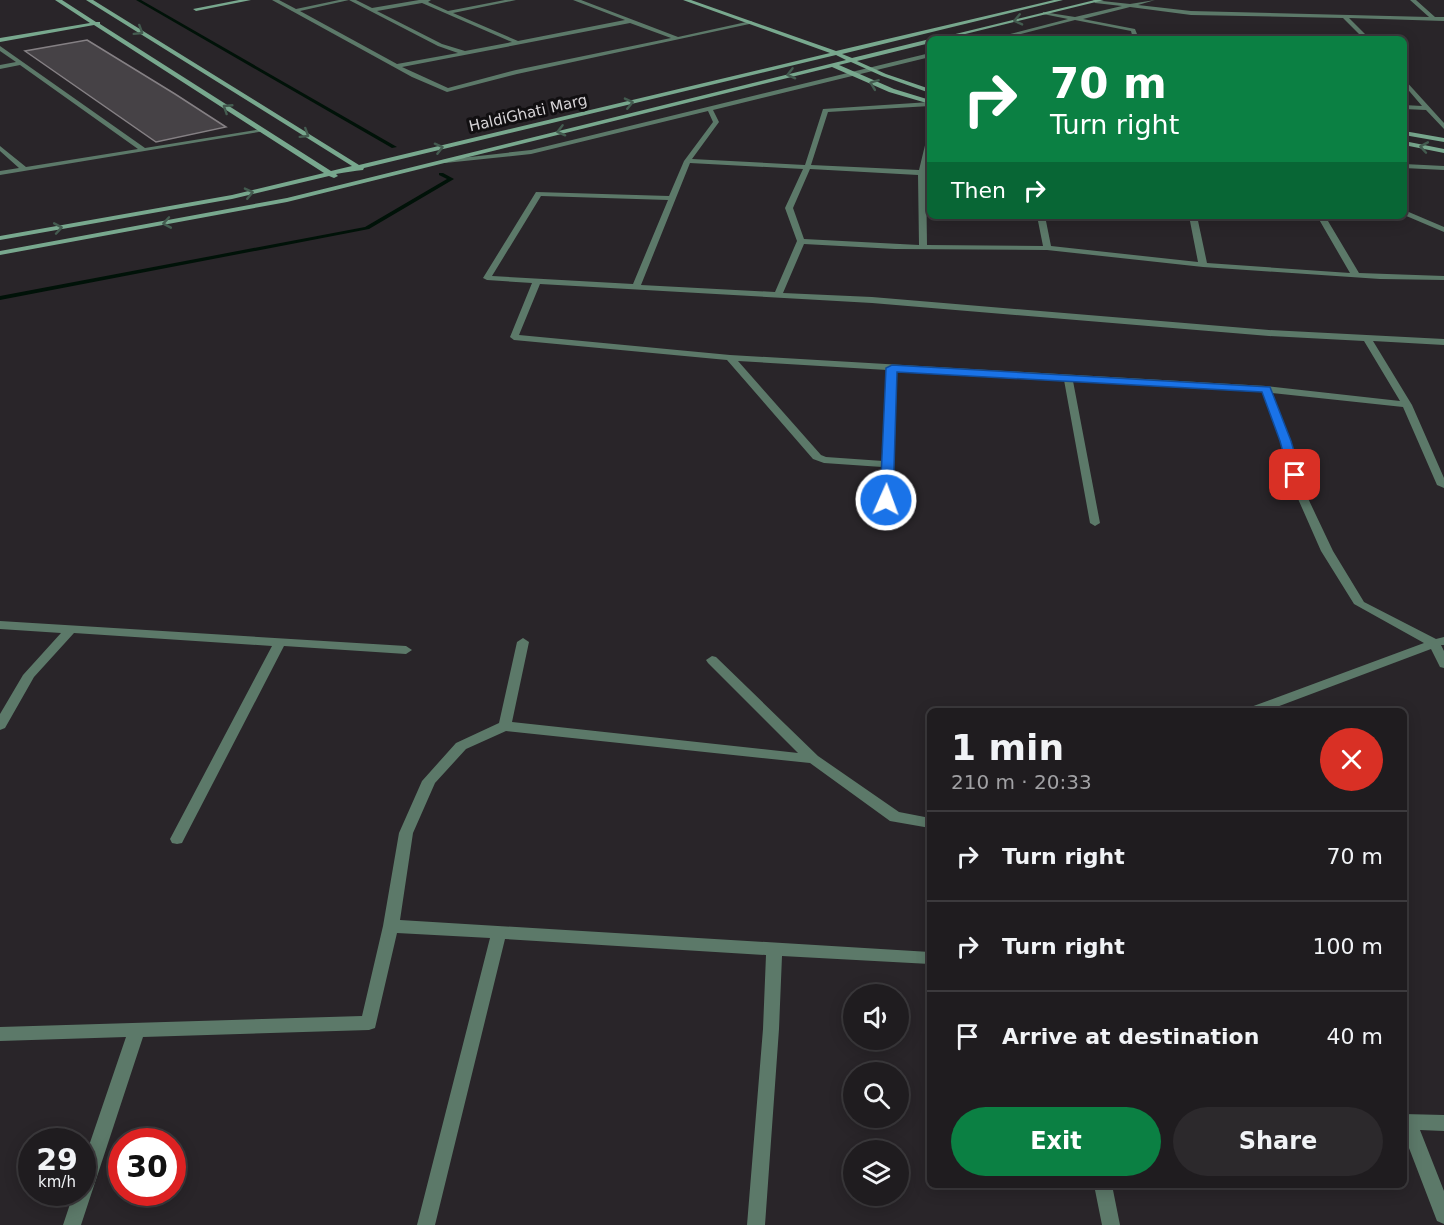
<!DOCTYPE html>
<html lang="en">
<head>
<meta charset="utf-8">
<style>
  :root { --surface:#1f1c1f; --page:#2c292c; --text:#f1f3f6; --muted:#a1a1a4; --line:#3c3a3d; --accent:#0b8043 }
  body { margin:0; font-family:"DejaVu Sans",sans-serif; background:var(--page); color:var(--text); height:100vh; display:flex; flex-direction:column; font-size:22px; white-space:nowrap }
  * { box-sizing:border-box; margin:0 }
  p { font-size:20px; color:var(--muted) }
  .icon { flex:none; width:33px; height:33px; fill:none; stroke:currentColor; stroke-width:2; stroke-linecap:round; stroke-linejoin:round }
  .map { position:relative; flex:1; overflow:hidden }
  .side { position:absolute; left:927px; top:708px; width:480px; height:480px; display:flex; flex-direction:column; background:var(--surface); border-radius:9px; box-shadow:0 3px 15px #0003,0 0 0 2px var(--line) }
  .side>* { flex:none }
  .top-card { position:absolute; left:927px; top:36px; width:480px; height:183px; border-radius:9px; box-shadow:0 3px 15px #0003,0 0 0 2px var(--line); background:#0b8043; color:#fff; overflow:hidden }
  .buttons { position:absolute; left:843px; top:984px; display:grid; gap:12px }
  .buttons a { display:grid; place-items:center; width:66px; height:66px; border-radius:50%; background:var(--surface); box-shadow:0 3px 15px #0003,0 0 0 2px var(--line); font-size:30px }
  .speed { position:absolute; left:18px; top:1128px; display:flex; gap:12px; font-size:30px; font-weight:700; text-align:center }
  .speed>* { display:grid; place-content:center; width:78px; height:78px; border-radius:50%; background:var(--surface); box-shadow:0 3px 15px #0003,0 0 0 2px var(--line); line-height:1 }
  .speed small { font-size:15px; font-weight:400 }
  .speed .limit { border:9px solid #d22; background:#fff; color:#111 }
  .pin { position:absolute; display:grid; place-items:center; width:51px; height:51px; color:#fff; margin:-26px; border-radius:12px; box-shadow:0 3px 9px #0006 }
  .me { position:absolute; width:66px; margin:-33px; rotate:2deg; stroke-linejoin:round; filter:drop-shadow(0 0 4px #0008) }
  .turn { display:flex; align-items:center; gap:21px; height:126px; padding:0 24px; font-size:27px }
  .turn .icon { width:78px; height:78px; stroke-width:2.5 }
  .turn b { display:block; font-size:42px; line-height:51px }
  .then { display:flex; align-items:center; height:57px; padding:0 24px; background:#0003; gap:12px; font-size:22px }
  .round { display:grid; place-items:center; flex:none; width:63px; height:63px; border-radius:32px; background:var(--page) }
  .headline { display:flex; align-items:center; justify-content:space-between; height:102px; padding:0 24px }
  h1 { font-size:36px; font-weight:700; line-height:45px }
  .button { display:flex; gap:12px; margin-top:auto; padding:12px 24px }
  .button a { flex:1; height:69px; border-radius:36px; background:var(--accent); color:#fff; font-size:24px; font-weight:700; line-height:69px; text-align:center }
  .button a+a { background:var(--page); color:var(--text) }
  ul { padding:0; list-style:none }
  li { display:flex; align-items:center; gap:18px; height:90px; padding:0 24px; border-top:2px solid var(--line) }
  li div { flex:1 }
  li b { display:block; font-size:22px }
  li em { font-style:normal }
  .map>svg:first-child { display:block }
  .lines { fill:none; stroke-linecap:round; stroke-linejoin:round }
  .stream { fill:#001208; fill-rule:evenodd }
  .building { fill:#464246; stroke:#858084; stroke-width:1.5 }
  .street { fill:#5c7969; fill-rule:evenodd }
  .secondary { fill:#78a88e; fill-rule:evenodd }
  .oneway { stroke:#445c50 }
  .route { fill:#1a73e8; stroke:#114b97; stroke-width:1.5 }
  .labels { text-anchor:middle; stroke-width:6; stroke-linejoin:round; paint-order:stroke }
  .far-street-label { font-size:15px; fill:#d8d5d8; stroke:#110f11 }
</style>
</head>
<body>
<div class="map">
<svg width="1444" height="1225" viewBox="0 0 1444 1225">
  <rect width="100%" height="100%" fill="#292529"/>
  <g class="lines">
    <path class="stream" d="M136,0H141L397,147L392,148Z
      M439,173H443L454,179L369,229L0,300V296L365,227L447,179L439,175Z"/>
  </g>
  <path class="building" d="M87,40L175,94L226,127L156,142L25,51Z"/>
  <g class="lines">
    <path class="street" d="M272,0H279L296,9L339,0H349L300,11L397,64L458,53L438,46L349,0H356L372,8L419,0H431L428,2L448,11L505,0H516L453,13L518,41L625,20L573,0H581L678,37L751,21L754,23L517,74L447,92L412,77ZM422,3L512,42L465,51L442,44L377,11ZM630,23L671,38L516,70L448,88L402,67Z
      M1093,0L1130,4L1155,0L1138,5L1191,11L1429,17L1410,0H1416L1435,17H1444V21L1349,18L1370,39H1364L1343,18L1191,15L1130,7L1083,19L1135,29L1139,39H1133L1131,31L1075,20L1001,39H991L1068,19L1043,14V12L1075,17L1122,6L1095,3Z
      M0,46L145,148L262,129L265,131L0,175V171L19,168L0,151V146L26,167L138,149L20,65L0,69V65L16,62L0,51Z
      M930,53V57L713,110L719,122L692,159L805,165L823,109L930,102V106L828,112L811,165L919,170L927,137L930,135V152L926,171H930V175H926L927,245L1043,246L1037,216H1045L1051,246L1198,262L1189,216H1197L1207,263L1350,273L1317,216H1325L1359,273L1444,276V280L1380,279L1203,267L1047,250L895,249L804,244L783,293L872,297L1269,330L1444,339V345L1373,341L1412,405L1444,478V488L1437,485L1403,407L1272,393L1291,441L1305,492L1333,551L1364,602L1436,639L1444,637V645H1441L1444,651V668L1440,667L1431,649L1266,711H1246L1248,708L1424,643L1354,604L1321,551L1295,492L1281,441L1262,392L1073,381L1100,523L1095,526L1090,523L1064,380L897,370L891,500L886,503L881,500L882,467L824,463L813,459L727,360L514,340L510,337L532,283L487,280L483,278L536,192L669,196L684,161L713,122L708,111L531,154L445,163L442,161L443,160L531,150ZM690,163L803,169L785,208L797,241L775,292L641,285ZM810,169L918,175L919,245L804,239L793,208ZM541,196L668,200L633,284L492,276ZM540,284L872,303L1269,336L1364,341L1400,401L1266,386L730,355L519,335ZM738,361L887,370L883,461L826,457L821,455Z
      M1404,79L1444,123V129L1426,110L1404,109V105L1422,106L1404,85Z
      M1404,164L1444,166V170L1404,168Z
      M1404,210L1444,227V232L1404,215Z
      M0,621L406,646L412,650L406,654L284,646L184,839L182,843L177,844L172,843L170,839L272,646L74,633L34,677L5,728L0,730V714L23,675L61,633L0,629Z
      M523,638L529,642L512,722L798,753L708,663L706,660L712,656L716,657L818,756L899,812L930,818V828L890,821L810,763L506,731L466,749L435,783L413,833L400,920L930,952V964L782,956L779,1029L765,1225H747L763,1029L766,955L505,939L435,1225H417L490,938L397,933L375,1028L369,1030L143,1037L81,1225H63L74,1192H82V1166L126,1037L0,1041V1027L362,1016L383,926L399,833L422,781L456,743L499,723L517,642Z
      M1404,1114L1444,1115V1131L1420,1130L1444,1191V1224L1437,1221L1404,1135Z
      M1094,1185H1112L1120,1225H1102Z"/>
    <path class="secondary" d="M55,0H62L96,22H100V24L331,171L352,166L86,0H93L359,165L830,53L683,0H691L836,51L1054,0H1063L842,54L852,58L930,39V43L857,61L886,74L930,89V93L882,76L851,62L839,65L894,89L930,100V104L889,92L832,67L287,202L0,255V251L287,198L846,60L836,55L364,168L363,170C354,171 346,172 336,174L338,176L334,178L329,176L232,199L0,240V236L232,195L324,173L94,25L0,42V38L90,23Z
      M239,0H251L196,11L193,9Z
      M1095,0H1104L945,39H935Z
      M1404,131L1444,138V142L1404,135Z
      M1404,141L1444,149V153L1404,145Z"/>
  </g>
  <defs><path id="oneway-chevron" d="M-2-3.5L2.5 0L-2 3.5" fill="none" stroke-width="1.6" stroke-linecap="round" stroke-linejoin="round" transform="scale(1.5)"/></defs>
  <g class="oneway">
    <use href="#oneway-chevron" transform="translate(1018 20) rotate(167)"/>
    <use href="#oneway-chevron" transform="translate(139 31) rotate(32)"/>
    <use href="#oneway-chevron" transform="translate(791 74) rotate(166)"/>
    <use href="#oneway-chevron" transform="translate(874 84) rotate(-159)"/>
    <use href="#oneway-chevron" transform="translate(629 103) rotate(-13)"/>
    <use href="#oneway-chevron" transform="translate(227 108) rotate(-147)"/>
    <use href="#oneway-chevron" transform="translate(561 131) rotate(166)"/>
    <use href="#oneway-chevron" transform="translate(305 134) rotate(32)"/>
    <use href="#oneway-chevron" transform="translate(1424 147) rotate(-170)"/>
    <use href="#oneway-chevron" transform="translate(439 148) rotate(-14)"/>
    <use href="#oneway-chevron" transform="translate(249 193) rotate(-13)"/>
    <use href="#oneway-chevron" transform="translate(167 223) rotate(170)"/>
    <use href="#oneway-chevron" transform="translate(58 228) rotate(-10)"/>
  </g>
  <path class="route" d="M892,365L1270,387L1291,441L1301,475L1295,479L1289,475L1280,441L1262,392L897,372L893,500L886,504L882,503L880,500L886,368Z"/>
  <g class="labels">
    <g class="far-street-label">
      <text transform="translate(528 113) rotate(-13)" y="5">HaldiGhati Marg</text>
    </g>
  </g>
</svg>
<div class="buttons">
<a><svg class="icon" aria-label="sound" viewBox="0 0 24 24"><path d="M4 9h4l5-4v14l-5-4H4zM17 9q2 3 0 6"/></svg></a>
<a><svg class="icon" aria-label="search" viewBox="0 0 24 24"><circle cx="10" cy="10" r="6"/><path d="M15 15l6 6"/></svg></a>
<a><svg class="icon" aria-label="layers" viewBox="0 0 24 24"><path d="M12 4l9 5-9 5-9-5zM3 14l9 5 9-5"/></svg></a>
</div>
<div class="speed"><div>29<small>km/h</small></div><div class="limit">30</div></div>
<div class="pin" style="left:1295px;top:475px;background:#d93025"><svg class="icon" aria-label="arrive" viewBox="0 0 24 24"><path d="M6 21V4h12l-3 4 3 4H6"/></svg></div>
<svg class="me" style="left:886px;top:500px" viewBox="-20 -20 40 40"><circle r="17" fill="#1a73e8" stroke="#fff" stroke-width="3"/><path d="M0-11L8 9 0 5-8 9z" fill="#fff"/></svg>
<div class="top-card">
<div class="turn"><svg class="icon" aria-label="right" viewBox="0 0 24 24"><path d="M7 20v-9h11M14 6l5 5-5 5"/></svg><div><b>70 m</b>Turn right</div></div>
<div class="then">Then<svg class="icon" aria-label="right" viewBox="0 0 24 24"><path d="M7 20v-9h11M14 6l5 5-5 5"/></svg></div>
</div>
<section class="side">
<div class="headline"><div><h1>1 min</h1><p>210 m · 20:33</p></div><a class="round" style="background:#d93025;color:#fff"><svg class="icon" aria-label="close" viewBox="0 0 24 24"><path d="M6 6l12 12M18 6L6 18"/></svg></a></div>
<ul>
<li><svg class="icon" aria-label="right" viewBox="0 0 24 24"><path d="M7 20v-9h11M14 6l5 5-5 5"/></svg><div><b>Turn right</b></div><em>70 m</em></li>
<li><svg class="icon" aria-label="right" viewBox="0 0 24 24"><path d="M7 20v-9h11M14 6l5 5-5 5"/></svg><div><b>Turn right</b></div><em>100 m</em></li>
<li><svg class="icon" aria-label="arrive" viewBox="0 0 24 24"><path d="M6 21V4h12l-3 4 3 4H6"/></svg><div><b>Arrive at destination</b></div><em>40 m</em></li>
</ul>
<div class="button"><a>Exit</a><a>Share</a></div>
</section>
</div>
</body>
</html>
